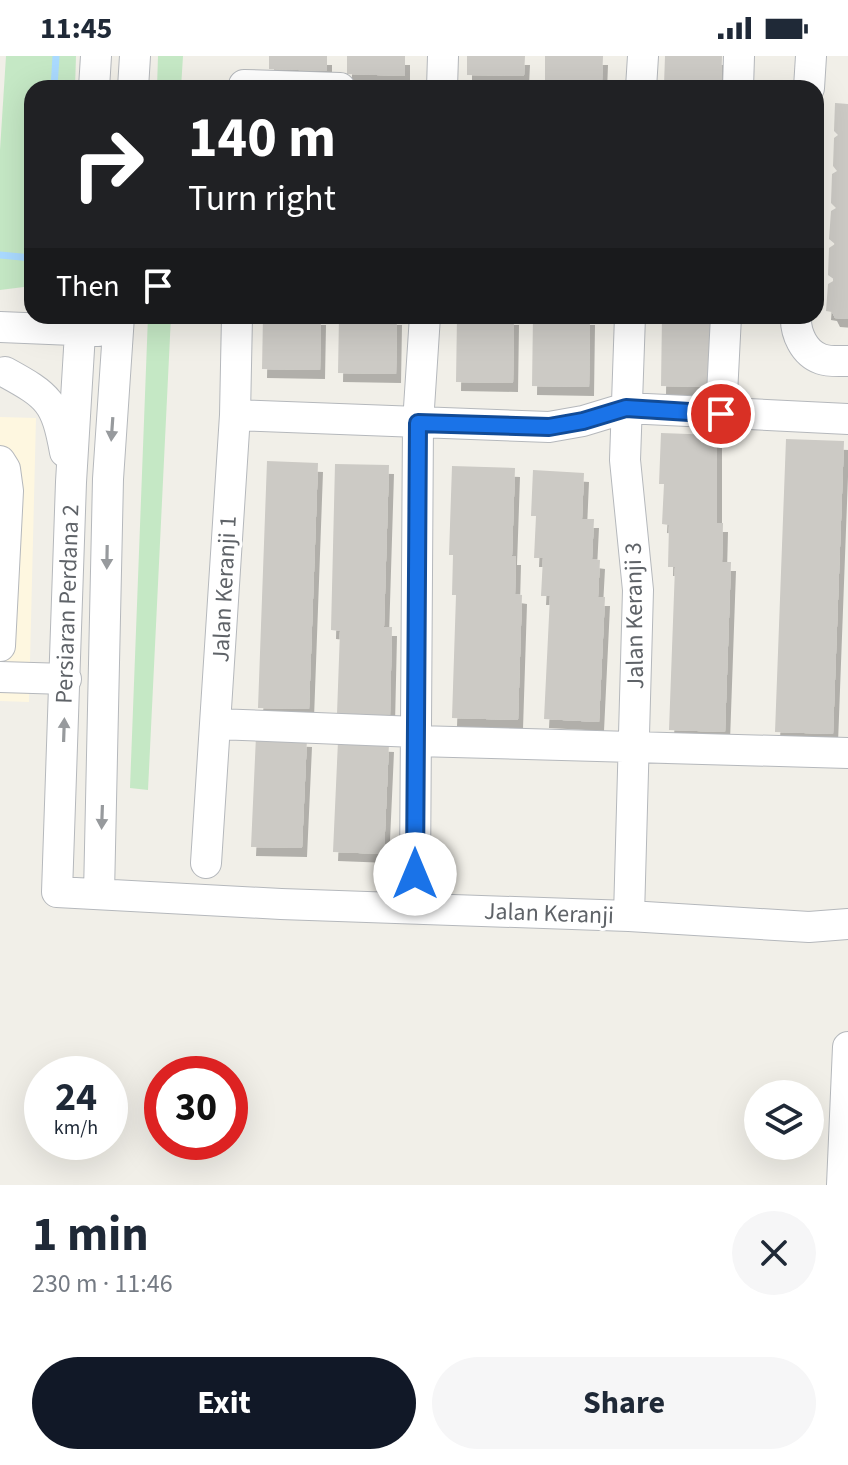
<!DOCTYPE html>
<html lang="en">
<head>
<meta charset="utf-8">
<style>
  :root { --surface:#fff; --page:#f6f6f7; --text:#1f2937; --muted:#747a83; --accent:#111827 }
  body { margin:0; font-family:"Source Sans 3",sans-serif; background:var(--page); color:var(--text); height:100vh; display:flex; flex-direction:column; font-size:30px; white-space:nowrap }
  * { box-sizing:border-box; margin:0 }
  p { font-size:26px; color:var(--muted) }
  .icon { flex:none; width:44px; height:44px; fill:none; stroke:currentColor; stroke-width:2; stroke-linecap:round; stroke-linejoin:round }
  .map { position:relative; height:1129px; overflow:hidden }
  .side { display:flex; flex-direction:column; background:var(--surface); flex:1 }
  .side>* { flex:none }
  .hud { position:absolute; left:24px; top:24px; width:800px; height:244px; border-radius:24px; box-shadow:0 8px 32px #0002; background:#202124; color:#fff; overflow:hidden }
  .controls { position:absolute; left:744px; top:1024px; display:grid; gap:16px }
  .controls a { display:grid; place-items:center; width:80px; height:80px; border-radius:50%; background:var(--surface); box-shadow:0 8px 32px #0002; font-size:40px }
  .speed { position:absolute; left:24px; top:1000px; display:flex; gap:16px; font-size:40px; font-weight:700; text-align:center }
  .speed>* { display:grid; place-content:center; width:104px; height:104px; border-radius:50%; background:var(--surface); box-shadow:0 8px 32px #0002; line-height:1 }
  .speed small { font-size:20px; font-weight:400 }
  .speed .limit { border:12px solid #d22; background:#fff; color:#111 }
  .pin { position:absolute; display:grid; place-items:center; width:68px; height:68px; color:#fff; margin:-34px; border:4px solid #fff; border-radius:50%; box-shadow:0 2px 8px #0007 }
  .me { position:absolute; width:88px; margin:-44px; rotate:0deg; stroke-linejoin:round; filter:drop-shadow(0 0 6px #0008) }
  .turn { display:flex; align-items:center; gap:28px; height:168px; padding:0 32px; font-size:36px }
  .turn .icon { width:104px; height:104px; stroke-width:2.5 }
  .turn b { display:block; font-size:56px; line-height:68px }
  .then { display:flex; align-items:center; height:76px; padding:0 32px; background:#0003; gap:16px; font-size:30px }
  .round { display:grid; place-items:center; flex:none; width:84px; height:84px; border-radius:42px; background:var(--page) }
  .overview { display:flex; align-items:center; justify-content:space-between; height:136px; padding:0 32px }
  h1 { font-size:48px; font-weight:700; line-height:60px }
  .action { display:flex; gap:16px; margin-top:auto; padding:16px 32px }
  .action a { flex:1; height:92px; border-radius:48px; background:var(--accent); color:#fff; font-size:32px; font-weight:700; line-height:92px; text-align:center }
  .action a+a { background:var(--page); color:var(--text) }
  .status { display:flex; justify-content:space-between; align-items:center; height:56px; padding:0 40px; background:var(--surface); direction:ltr }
  .status svg { height:22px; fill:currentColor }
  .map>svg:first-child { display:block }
  .commercial { fill:#fef7e0 }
  .green { fill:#c5e8c5 }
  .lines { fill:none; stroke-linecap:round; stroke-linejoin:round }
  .stream { stroke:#aadaff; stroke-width:7 }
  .building { fill:#cccac5; filter:url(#shadow) }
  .minor-casing { stroke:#b5b8bc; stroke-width:32 }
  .minor { stroke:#fff; stroke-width:30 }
  .oneway { fill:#979a9d }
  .route-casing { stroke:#114b97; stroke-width:20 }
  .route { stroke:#1a73e8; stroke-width:14 }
  .labels { text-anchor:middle; stroke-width:6; stroke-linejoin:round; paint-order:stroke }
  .street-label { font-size:24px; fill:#5f6368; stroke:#fff }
</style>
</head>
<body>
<div class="status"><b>11:45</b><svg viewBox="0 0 49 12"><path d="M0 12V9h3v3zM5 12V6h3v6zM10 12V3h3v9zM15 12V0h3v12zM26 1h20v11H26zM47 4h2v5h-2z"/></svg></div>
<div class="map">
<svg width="848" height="1129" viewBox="0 0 848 1129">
  <defs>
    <filter id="shadow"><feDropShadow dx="5" dy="9" stdDeviation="0" flood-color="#0004"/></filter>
  </defs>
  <rect width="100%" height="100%" fill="#f1efe8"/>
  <path class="commercial" d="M0,361L36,362L29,646L0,645Z"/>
  <path class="green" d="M6,0H76L75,32H32V230L0,234V94Z
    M158,0H183L181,32H157Z
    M148,260H171L148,734L130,732Z"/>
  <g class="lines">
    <path class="stream" d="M54,32L56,0
      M0,199L32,202"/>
  </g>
  <path class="building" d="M269,0H327V15L269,13Z
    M347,0H405V20L347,18Z
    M467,0H525L524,20L467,19Z
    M545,0H603L602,26L545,24Z
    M665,0H722L721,31L664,29Z
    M835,47L848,48V263L835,262L832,256L826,255L828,228L835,224L828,219L829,192L835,188L829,183L831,155L836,152L831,147L832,118L837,115L833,110L834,82L838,79L834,75Z
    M263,260H321L320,314L262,313Z
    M339,260H397L396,318L338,317Z
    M457,260H514L513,327L456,326Z
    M533,260H590L589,331L532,330Z
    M662,260H720L718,331L661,330Z
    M661,377L717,379V467H723L722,506H731L725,676L669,674L675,511H668L669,469L662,468L664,428H659Z
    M786,383L844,385L833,678L775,676Z
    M267,405L318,407L309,653L258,652Z
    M335,408L389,409L384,571H392L390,659L337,658L340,575L331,574Z
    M452,410L515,412L512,500H516L515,538L522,539L518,664L452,662L456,539H452L453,499H449Z
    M533,414L584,417L582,463H594L592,503L600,504L598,541H605L599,666L544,663L550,540H541L543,502H534L536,460H531Z
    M256,680L307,682L302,792L251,791Z
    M338,685L389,687L384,798L333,796Z"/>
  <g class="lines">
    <defs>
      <path id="minor" d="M244,29L340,32
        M94,32L96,0
        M133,32L135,0
        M442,32L443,0
        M641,32L643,0
        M738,32L739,0
        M809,32L811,0
        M81,260L71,426L57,836L281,848L629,860L809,871L848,868
        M796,260C795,277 804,297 821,303C829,306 840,305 848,305
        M0,271L98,275
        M5,316C49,340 56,346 65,396
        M721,358L726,260
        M235,359L549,371L583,365L626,352L848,363
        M0,405L5,413L8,435L0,590
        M0,621L66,623
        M216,668L416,676
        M416,685L848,697
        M206,807L235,359L237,260
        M415,818L418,367L425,260
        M99,838L108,423L119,260
        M629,860L638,534L625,404L630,260
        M842,1129L848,991"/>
    </defs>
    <use href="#minor" class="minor-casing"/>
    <use href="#minor" class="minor"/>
  </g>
  <defs><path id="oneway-solid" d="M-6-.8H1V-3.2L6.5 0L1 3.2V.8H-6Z" transform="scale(2)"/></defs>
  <g class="oneway">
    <use href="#oneway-solid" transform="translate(112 373) rotate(94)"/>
    <use href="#oneway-solid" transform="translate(107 501) rotate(91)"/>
    <use href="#oneway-solid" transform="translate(64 674) rotate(-88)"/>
    <use href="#oneway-solid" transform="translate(102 761) rotate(92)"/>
  </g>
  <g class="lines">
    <defs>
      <path id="route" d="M415,818L418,367L549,371L583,365L626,352L721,358"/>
    </defs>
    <use href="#route" class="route-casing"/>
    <use href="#route" class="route"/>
  </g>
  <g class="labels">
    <g class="street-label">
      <text transform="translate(224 533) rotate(-87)" y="8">Jalan Keranji 1</text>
      <text transform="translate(67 548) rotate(-88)" y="8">Persiaran Perdana 2</text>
      <text transform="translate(634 560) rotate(-91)" y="8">Jalan Keranji 3</text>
      <text transform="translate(549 857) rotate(2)" y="8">Jalan Keranji</text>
    </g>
  </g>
</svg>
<div class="controls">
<a><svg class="icon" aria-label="layers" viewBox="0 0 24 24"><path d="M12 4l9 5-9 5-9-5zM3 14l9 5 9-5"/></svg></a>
</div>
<div class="speed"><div>24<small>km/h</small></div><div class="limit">30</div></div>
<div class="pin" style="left:721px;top:358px;background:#d93025"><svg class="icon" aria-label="arrive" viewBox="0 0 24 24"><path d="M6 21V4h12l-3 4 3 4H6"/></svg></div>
<svg class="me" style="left:415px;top:818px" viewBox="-20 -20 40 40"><circle r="19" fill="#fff"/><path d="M0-13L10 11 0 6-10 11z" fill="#1a73e8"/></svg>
<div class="hud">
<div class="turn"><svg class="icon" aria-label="right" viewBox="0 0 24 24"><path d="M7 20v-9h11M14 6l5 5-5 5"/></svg><div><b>140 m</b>Turn right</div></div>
<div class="then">Then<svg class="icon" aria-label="arrive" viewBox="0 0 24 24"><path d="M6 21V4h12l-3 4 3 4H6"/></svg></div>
</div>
</div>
<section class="side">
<div class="overview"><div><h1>1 min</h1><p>230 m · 11:46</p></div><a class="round"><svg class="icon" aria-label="close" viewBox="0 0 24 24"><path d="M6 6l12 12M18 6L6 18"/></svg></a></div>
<div class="action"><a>Exit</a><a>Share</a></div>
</section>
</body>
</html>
